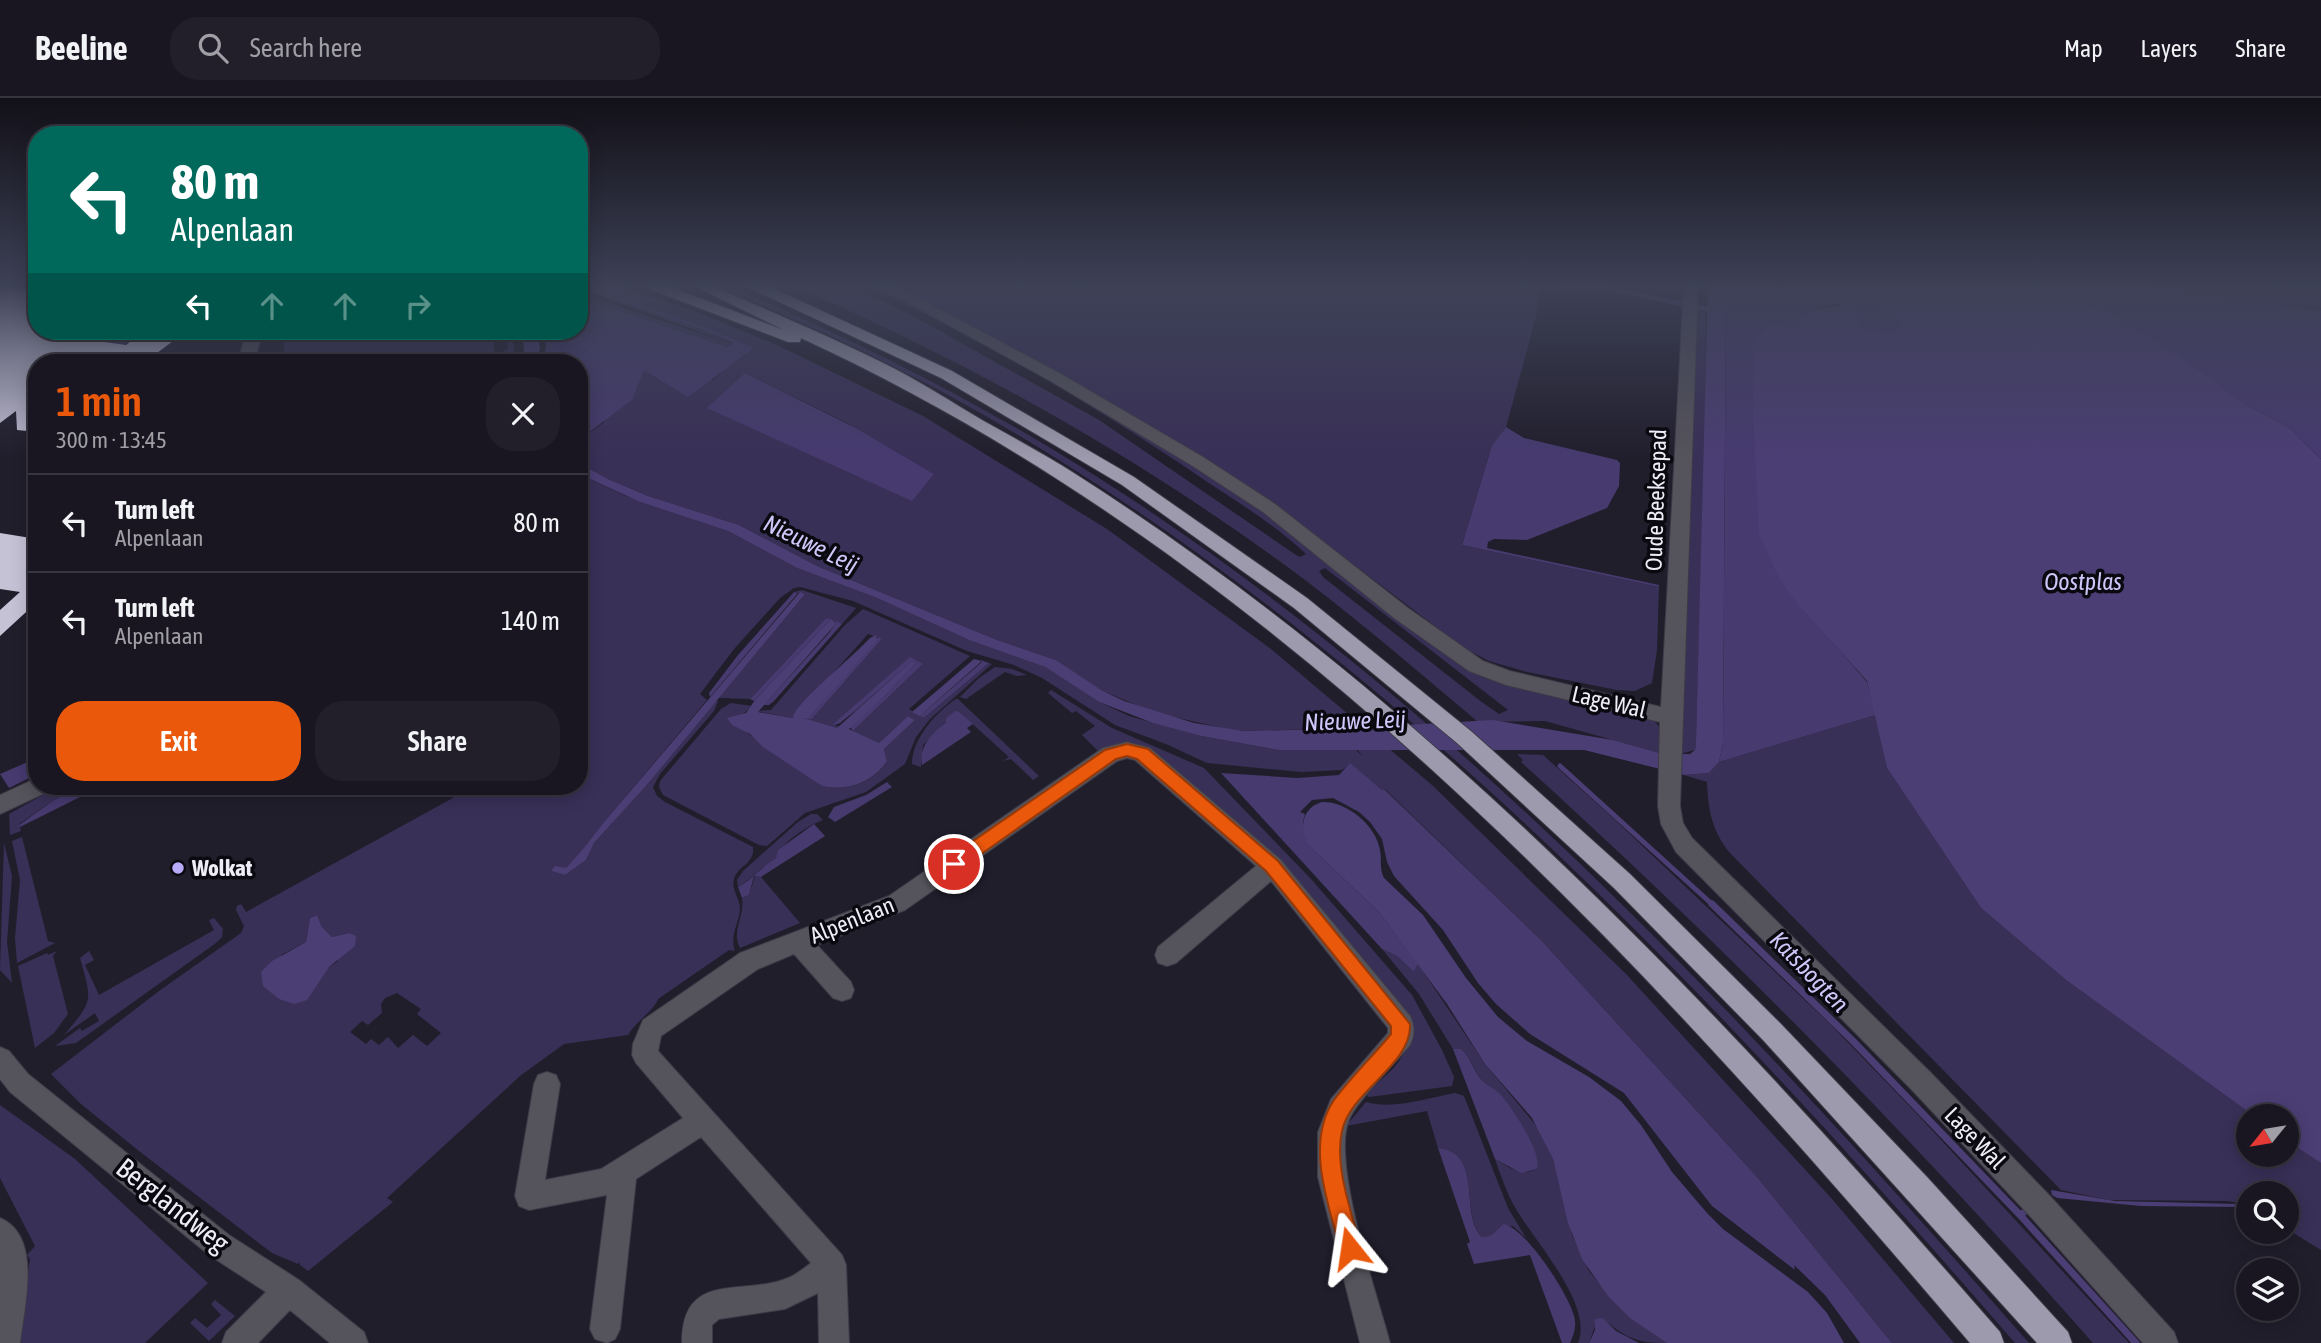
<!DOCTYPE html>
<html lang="en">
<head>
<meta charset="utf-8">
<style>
  :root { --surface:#191621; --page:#221f2a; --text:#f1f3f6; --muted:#9f9fa5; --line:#37353f; --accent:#ea580c }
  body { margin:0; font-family:"Asap Condensed",sans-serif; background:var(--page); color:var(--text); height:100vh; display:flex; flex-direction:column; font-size:26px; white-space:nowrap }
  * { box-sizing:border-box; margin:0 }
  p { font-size:23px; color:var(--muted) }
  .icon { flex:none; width:38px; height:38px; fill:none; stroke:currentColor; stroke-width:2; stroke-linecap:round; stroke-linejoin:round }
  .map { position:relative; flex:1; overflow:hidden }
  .panel { position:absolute; left:28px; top:256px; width:560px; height:441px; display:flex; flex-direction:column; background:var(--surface); border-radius:28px; box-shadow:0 4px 18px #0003,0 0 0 2px var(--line) }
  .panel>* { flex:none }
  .hud { position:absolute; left:28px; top:28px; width:560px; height:214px; border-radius:28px; box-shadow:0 4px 18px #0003,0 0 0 2px var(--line); background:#00695c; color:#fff; overflow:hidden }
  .needle { width:46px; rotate:240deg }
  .tools { position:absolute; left:2236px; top:1006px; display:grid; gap:14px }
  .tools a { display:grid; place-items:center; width:63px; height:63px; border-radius:50%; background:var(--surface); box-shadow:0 4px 18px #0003,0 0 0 2px var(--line); font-size:35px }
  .pin { position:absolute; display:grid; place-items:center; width:60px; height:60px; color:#fff; margin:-30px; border:4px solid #fff; border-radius:50%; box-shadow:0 2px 7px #0007 }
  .me { position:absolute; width:77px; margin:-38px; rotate:345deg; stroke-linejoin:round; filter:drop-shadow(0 0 5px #0008) }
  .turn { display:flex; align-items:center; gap:24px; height:147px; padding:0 28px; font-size:32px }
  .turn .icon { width:91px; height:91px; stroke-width:2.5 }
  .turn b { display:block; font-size:49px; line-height:60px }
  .lanes { display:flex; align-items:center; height:66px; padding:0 28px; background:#0003; justify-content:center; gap:35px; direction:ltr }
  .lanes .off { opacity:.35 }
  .round { display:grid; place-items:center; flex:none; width:74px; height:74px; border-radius:28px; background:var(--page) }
  .overview { display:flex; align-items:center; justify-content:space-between; height:119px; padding:0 28px }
  h1 { font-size:42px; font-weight:600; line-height:52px; color:var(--accent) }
  .cta { display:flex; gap:14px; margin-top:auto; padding:14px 28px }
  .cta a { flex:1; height:80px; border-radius:28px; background:var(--accent); color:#fff; font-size:28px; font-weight:600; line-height:80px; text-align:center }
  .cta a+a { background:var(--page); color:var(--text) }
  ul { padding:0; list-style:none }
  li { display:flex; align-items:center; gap:21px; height:98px; padding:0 28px; border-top:2px solid var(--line) }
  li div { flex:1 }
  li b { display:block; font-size:26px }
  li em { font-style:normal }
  header { display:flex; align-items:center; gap:42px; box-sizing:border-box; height:98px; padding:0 35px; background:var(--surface); border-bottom:2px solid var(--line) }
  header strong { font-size:33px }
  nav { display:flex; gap:38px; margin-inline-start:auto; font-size:24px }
  .search { width:490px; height:63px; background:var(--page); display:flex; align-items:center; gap:18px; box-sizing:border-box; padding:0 24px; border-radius:28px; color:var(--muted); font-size:26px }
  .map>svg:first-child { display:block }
  .green { fill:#393057; fill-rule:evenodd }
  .forest { fill:#463a6f }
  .water { fill:#4b3e74 }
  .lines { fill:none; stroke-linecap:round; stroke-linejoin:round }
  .stream-far2 { stroke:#4b3e74; stroke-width:4.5 }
  .stream-far1 { stroke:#4b3e74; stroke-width:5 }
  .stream { stroke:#4b3e74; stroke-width:7 }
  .building { fill:#c5c2d6 }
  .minor-casing { stroke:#3e3b48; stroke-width:2 }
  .highway-casing { stroke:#3e3b48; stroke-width:2 }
  .minor { fill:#55535b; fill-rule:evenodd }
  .highway { fill:#9d9aad; fill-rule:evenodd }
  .route { fill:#ea580c; stroke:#983908; stroke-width:2 }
  .poi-dot { fill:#b9aaf7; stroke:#0a090f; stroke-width:2.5 }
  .labels { text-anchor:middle; stroke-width:7; stroke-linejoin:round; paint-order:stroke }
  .street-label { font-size:23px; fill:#eeedf7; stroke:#0a090f }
  .poi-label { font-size:23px; font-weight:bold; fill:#eeedf7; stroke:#0a090f; text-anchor:start }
  .water-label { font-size:24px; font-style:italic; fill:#cfc7fa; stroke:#0a090f }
  .near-street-label { font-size:28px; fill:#eeedf7; stroke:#0a090f }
</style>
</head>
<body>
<header>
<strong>Beeline</strong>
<div class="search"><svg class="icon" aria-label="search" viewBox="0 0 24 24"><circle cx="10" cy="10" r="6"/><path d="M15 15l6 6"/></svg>Search here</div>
<nav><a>Map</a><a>Layers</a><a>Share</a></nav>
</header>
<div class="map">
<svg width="2321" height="1245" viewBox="0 0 2321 1245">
  <rect width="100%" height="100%" fill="#211e2c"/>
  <path class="green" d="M618,187L697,214L777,247L923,318L1107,431L1271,551L1432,687L1626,876L1832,1101L1954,1245H1892L1758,1080L1541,842L1385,691L1382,692L1350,666L1342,672L1301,674L1207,665L1166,646L1115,627L1042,580L1014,567L967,553L853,503L800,489L794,490L780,500L734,551L700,596L707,602L604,724L579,760L566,770L552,773L565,777L586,762L594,745L646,688L715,603H718L714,613L660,676L653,689L657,698L665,704L753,749C755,766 738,767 734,781C731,790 739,800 740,809C740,825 729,836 735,853L729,852L658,901C654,913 636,923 628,937L564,946L520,978L387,1100L393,1104L308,1173L300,1167V1164L298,1166L272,1155L139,1053L81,1006L51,976L159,893L241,835L244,828L236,812L237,808L241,806L246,814L451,701L469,688H579V376L626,398L728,433L797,470L877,500L969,542L1045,569L1099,604L1129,618L1201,638L1279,652L1355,651L1363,659L1357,651L1373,650L1349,628L1341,624L1336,626L1345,634H1338L1329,626L1334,631L1235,633L1153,614L1103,593L1056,562L997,542L817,468L739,427L648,398L608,381L579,365V342L603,325L644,272L713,282L731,265L753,250L700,227L641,207L650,202L639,199V195ZM745,275L847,325L934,376ZM317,817L322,829L332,839L349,835L337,864L329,869L318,882L307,902L281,857L306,844L310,820ZM397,895L421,911L417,916L441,935L427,948L413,937L398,950L388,939L379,947L371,941L366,946L350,934L362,923L368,927L382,915L381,906L385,900Z
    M714,187H726C847,238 963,296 1075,365C1445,594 1744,921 2029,1245H2015C1732,918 1431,596 1062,364C952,294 835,237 714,187Z
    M791,187H849L913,218L1099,322L1296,457L1300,459L1306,456C1276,427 1237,404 1203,381C1096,308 983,242 866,187H876L896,197L1111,314L1273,418L1444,553L1651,619L1661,631L1663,656L1545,623L1478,624C1414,570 1347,512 1278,462C1126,352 963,261 791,187ZM1325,470L1508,612L1499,616L1479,602L1323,479L1319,473Z
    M890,187H1048L1111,191L1112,187L1540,188L1537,215L1506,329L1492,347L1462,447L1659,489L1657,552L1652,585L1635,593L1617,592L1527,574L1489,563L1464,550L1325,445Z
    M2150,187L2321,189V213Z
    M579,190L700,231L734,246L727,249L579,199V195L732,246Z
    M1695,211L1706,215L1707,283L1696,643L1695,652L1676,657Z
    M54,233H142L104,262L94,261L90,264H75L104,242L70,238L8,285L0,272Z
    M285,233H492L495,258L508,251L507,233H512L514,255L511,264H283Z
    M802,492L856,510L842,526L826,520L750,601L718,600L805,496L794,494Z
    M863,511L970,558L909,611L924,620L989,565L992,566L930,621L916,639L905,666L866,694L805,715L767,748L759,747L663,697L659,689L660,683L721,611L731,605L752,608L743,616V632L822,688C846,694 875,684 887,663L884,651L915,622L908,618L879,645L853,633L923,566L835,628H839L837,630L803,621H812L882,541L868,536L793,620L756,613L771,612L845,527Z
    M995,569L1012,571L1027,577L1017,578L1005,574L966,601L960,599L979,580Z
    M1051,592L1112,630L1204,670L1311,781L1412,897L1442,952L1454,979L1452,988L1369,999L1366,996C1390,972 1409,965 1407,929L1155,657L1101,656L1082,637L1095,628L1076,613L1072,615L1048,595Z
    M956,601H958L1039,678L1033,682L1011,661L1003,663L1009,659L957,612L923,647L921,669L912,666C912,641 936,614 956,601Z
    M1876,617L1887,670L1981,810L2066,882L2254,1018H2249V1057H2287V1043L2321,1065V1152L2287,1131V1096H2249V1107L2228,1103L2109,1102L2061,1092L1730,755C1712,733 1708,712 1707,684L1684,677L1709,675L1719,664Z
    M1517,656L1543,657L1613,720L1831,927L1918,1017L2129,1245H2093C1913,1040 1723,847 1521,664L1523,662Z
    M59,688H83L54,702L19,726L21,733L10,737L9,716Z
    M811,716H817L823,722C807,728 782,744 776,760C762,768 752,781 738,789L737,782L743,773L798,724Z
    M22,739L48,843L55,845L17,865L15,840L20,782L12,743Z
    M4,745L12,778L7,844L12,885L0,872Z
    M755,778L761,779L800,825L740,850C731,834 745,818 742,800L749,797Z
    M214,820L223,831L222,839L216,845L76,945L55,948L80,930L82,933L99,923L95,915L64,937C94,902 92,903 80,860L89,853L94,862L85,867L99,897L214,832L209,822Z
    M1382,851L1397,858L1414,874L1418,866L1485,966L1538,1030L1553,1061L1572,1137L1589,1173L1619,1209L1667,1245C1636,1245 1626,1240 1602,1220L1596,1225L1589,1245H1578C1594,1207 1535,1144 1516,1111C1507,1096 1501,1078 1495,1061C1509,1069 1520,1079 1537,1071C1540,1051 1514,1012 1500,997C1495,991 1488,988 1483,983C1474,973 1472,962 1461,951H1453L1419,896Z
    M57,853L53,858L68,916L54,935L35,950L18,868L47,855L48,857Z
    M1455,995L1464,998L1508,1110L1526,1140L1513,1128L1500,1129C1496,1137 1491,1139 1482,1139C1460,1117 1483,1054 1438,1050L1427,1013L1346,1028L1366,1004C1393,1012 1428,1000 1455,995Z
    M0,1007L75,1061L208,1185L145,1245H18L30,1161L27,1157L35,1148L0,1080Z
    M215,1202L235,1218L209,1243L190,1225L195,1220L207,1230L221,1217L211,1206Z"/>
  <path class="forest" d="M579,187H618L639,195V199L654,201L642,207L700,227L754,250L688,299L644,272L632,302L579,342V264H542L546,249L544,233H579V199L727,249L734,245L700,231L579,190Z
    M1726,187H1900L1898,194L1888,197L1890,199L1883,209L1897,219L1899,226L1892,233L1864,231L1858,227V221L1838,206L1809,212L1811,217L1797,225L1829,540L1867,584L1876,617L1719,664L1723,645Z
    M2013,187H2150L2321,213V361L2289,329L2246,307L2107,213Z
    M745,275L856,330L934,376L912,403L707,310Z
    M1506,329L1524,340L1617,362L1620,365L1619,388L1607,410L1527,442L1494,441L1488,444L1487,450L1659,487V489L1462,447L1492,347Z
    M794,494L798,495L710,599L709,595L738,557Z
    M826,520L831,521L754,603L750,601Z
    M834,522L842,526L774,603L769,607H764L829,535L836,525Z
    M878,539L882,541L812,621H808Z
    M910,559L923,566L853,633L850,629L888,595L917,563L911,564L840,625L832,627Z
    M981,562L989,565L924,620L920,618L982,564Z
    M957,612L973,626L967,630L971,634L922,667C919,647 932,636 946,624V620Z
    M37,660V676L9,690L0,676Z
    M1350,665L1382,692L1384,691L1541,842L1758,1080L1892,1245H1860L1825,1197L1794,1167L1795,1172L1712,1108L1624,995L1530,936L1496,906L1478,885L1443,832L1394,778L1387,764L1382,741L1370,724L1359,714L1333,700L1312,702L1300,714L1305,716L1303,724L1309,748L1379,814L1418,866L1414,874L1397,858L1382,851L1221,675L1297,680L1339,677Z
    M887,684L892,689L835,724L828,719L834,709L866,697Z
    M83,688H102L20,729L19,727L54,702Z
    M814,726L825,738L761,779L754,778L749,797L742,800L738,789C752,782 762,768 776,760L778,752Z
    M1453,951H1461C1471,960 1473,972 1482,982C1486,987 1494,990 1499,995C1511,1007 1543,1055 1537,1071L1521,1075L1495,1061Z
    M1438,1050C1484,1054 1459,1117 1482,1139C1495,1139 1495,1132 1504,1126C1526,1131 1568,1195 1574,1218C1577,1227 1574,1236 1570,1245H1562L1530,1157L1474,1166L1467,1146L1470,1144Z
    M1603,1220L1616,1233L1639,1245H1589L1595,1232V1221Z"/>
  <path class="water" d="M1708,187H1726L1723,645L1719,664L1709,675L1684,677L1584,652H1279L1201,638L1153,625L1099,604L1045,569L969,542L877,500L797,470L728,433L638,403L579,376V365L608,381L648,398L739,427L817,468L997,542L1056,562L1103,593L1124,603L1194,625L1243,633L1334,631L1493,622L1613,642L1663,656H1690L1695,652L1696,643Z
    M1900,187H2013L2107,213L2177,257L2246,307L2289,329L2321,361V1065L2287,1043V1018H2254L2066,882L1981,810L1887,670L1867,583L1797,505L1779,480L1759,437L1753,317V245L1765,231L1761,226C1775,227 1779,222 1797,225L1800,218L1811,217L1808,212C1831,211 1838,201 1859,216L1858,227L1864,231L1892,233L1899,226L1897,219L1883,209V203L1888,202V196L1899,193Z
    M522,233H537L540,250L536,264H521L524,252Z
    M800,494L805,496L646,688L594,745L586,762L565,777L551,773L555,768L566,770C580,756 591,741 604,724Z
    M831,521L836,525L834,528L758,614L793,620C792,608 856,556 870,540L876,537L877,542L808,621L803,620L837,630L911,564L917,563L888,595L849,631L879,645L908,618L915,622L884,651L887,663C874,684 846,694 822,688L763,649L750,636L732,627L727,620L746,615L755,602Z
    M974,561L982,563L920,618L912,614Z
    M1322,704C1346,703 1376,727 1380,752C1382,762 1379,770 1384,780L1423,817L1466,880L1498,919L1527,943L1589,979L1621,1003L1641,1027L1672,1074L1707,1115L1723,1131L1808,1194L1827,1215L1844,1245H1667L1630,1220L1608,1198L1582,1161L1568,1125L1553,1061L1532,1020L1485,966L1447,906L1379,814L1309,748C1299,731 1301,710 1322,704Z
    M317,817L322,829L332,839L349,835L356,838L355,848L329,869L307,902L294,906L279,901L263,888L261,874L272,863L306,844L310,820Z
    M2051,1092L2115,1103L2240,1106L2249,1110V1112L2241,1109L2141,1108L2057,1100L2052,1097Z"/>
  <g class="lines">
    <path class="stream-far2" d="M1557,187L1611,191L1711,212"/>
    <path class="stream-far1" d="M1560,668L1714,808"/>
    <path class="stream" d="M1712,806L1853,943L2020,1117L2023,1115
      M2020,1117L2136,1245"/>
  </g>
  <path class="building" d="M0,187H37V233H51L46,236L126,247L141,235L177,240L145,264H37V334L17,332L16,313L0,325Z
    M0,435L37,441V504L0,538V512L20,494L0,491Z"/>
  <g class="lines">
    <defs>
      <path id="minor" d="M876,187H894L1061,276L1203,359L1275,406L1408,510L1483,563L1510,573L1661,609L1684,187H1698L1680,708L1683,725L1692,740L1930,974L2049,1097L2174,1234L2178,1245H2143L2029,1117L1912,992L1676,754L1661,726L1658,708L1660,624L1506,587L1469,573L1394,520L1263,414L1191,367L1049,282Z
        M247,233H263L254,264H238Z
        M1127,644L1150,650L1280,761L1410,918C1415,928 1415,937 1410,947C1396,964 1356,1004 1349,1022C1331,1064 1377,1196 1390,1245H1360L1318,1079V1034L1331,1001L1388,935V930L1271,783L1176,865L1167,868L1158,865L1155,857L1158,849L1256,768L1135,662L1127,660L1117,663L905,812L817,847L851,884L854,892L851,900L842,903L833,900L794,856L758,871L661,938L658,953L842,1157L846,1167L849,1245H819L818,1195L785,1211L719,1221L712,1227V1245H682C682,1171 743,1199 788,1180C796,1177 804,1170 811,1165L701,1039L636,1081L620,1231L615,1241L607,1245L595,1241L590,1231L607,1097L529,1112L519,1108L515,1098L534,986L538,977L547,974L556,977L560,986L545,1082L601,1071L683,1020L636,965L632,957L633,946L643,922L740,855L889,798L1103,650Z
        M37,680V688H50L47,694L0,716V697Z
        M0,949L9,953L28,976L229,1137L299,1182L364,1234L368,1245H330L290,1212L258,1245H222L226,1234L266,1194L209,1157L10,994L0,981Z
        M0,1120C43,1138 24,1209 20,1245H0Z"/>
      <path id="highway" d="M645,187H665L784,232L692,187H711C772,215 835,240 895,271C924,286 953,305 982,322C1014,340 1046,357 1077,377C1433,605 1724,917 2000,1234L2004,1245H1970C1637,853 1275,459 801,240L800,244H788L647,190Z
        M748,187H766L952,273L1134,379L1307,500L1472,634L1630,776L1781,926L1927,1079L2068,1234L2072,1245H2037L1763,942L1614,790L1457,645L1294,510L1122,387L941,280L750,190Z"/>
    </defs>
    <use href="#minor" class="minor-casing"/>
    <use href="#highway" class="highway-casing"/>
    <use href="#minor" class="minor"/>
    <use href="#highway" class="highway"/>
  </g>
  <linearGradient id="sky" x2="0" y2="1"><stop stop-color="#121018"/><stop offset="0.52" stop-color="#3d4156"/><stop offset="1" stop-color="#3d4156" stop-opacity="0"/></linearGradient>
  <rect width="2321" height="361" fill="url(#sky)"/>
  <path class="route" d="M1127,646L1148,651L1278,763L1410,926C1412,967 1350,993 1342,1033C1334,1068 1352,1116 1361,1150L1358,1158L1350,1161L1343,1158L1340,1150C1328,1105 1305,1045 1334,1002C1351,979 1373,958 1391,936V928L1266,773L1137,661L1127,658L1116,661L960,771L954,774L947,771L945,766L947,761L1105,652Z"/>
  <circle class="poi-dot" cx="178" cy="770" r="7"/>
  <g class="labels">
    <g class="street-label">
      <text transform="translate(1656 402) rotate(-88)" y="8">Oude Beeksepad</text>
      <text transform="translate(1609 604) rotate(13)" y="8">Lage Wal</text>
      <text transform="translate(852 822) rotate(-22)" y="8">Alpenlaan</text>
      <text transform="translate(1975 1040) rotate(46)" y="8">Lage Wal</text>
    </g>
    <g class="poi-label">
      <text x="192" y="778">Wolkat</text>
    </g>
    <g class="water-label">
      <text transform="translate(811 446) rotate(26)" y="8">Nieuwe Leij</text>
      <text x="2083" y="492">Oostplas</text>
      <text transform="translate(1355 623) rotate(-2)" y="8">Nieuwe Leij</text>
      <text transform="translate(1809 874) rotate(46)" y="8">Katsbogten</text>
    </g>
    <g class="near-street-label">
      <text transform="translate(173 1107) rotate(38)" y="10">Berglandweg</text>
    </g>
  </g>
</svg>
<div class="tools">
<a><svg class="needle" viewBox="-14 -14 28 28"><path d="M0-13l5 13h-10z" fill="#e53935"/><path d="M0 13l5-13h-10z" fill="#9f9fa5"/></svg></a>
<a><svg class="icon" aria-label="search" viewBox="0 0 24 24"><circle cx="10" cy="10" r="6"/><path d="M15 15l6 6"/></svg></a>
<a><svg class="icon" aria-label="layers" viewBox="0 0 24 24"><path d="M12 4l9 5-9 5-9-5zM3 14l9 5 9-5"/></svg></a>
</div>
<div class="pin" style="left:954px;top:766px;background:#d93025"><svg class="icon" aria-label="arrive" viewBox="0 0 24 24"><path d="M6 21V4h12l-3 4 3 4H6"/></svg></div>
<svg class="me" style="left:1350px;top:1150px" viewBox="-20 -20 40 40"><path d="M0-17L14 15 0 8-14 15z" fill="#ea580c" stroke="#fff" stroke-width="4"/></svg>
<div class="hud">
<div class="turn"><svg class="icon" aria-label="left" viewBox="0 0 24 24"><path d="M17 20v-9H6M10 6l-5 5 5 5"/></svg><div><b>80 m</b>Alpenlaan</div></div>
<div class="lanes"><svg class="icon" aria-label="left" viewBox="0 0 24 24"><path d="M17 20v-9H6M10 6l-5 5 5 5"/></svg><svg class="icon off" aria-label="ahead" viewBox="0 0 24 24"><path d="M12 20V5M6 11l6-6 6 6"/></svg><svg class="icon off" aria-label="ahead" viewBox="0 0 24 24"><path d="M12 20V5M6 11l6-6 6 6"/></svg><svg class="icon off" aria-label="right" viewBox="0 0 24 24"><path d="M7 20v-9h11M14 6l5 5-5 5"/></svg></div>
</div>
<section class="panel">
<div class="overview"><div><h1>1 min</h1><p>300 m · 13:45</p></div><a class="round"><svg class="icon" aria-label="close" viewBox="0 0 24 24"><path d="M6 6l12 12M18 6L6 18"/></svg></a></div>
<ul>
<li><svg class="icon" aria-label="left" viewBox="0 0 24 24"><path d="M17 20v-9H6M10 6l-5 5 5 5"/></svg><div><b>Turn left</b><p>Alpenlaan</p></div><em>80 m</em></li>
<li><svg class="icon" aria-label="left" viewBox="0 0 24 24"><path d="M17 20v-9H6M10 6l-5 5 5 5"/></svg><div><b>Turn left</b><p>Alpenlaan</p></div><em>140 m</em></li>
</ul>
<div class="cta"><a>Exit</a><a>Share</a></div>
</section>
</div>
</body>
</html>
